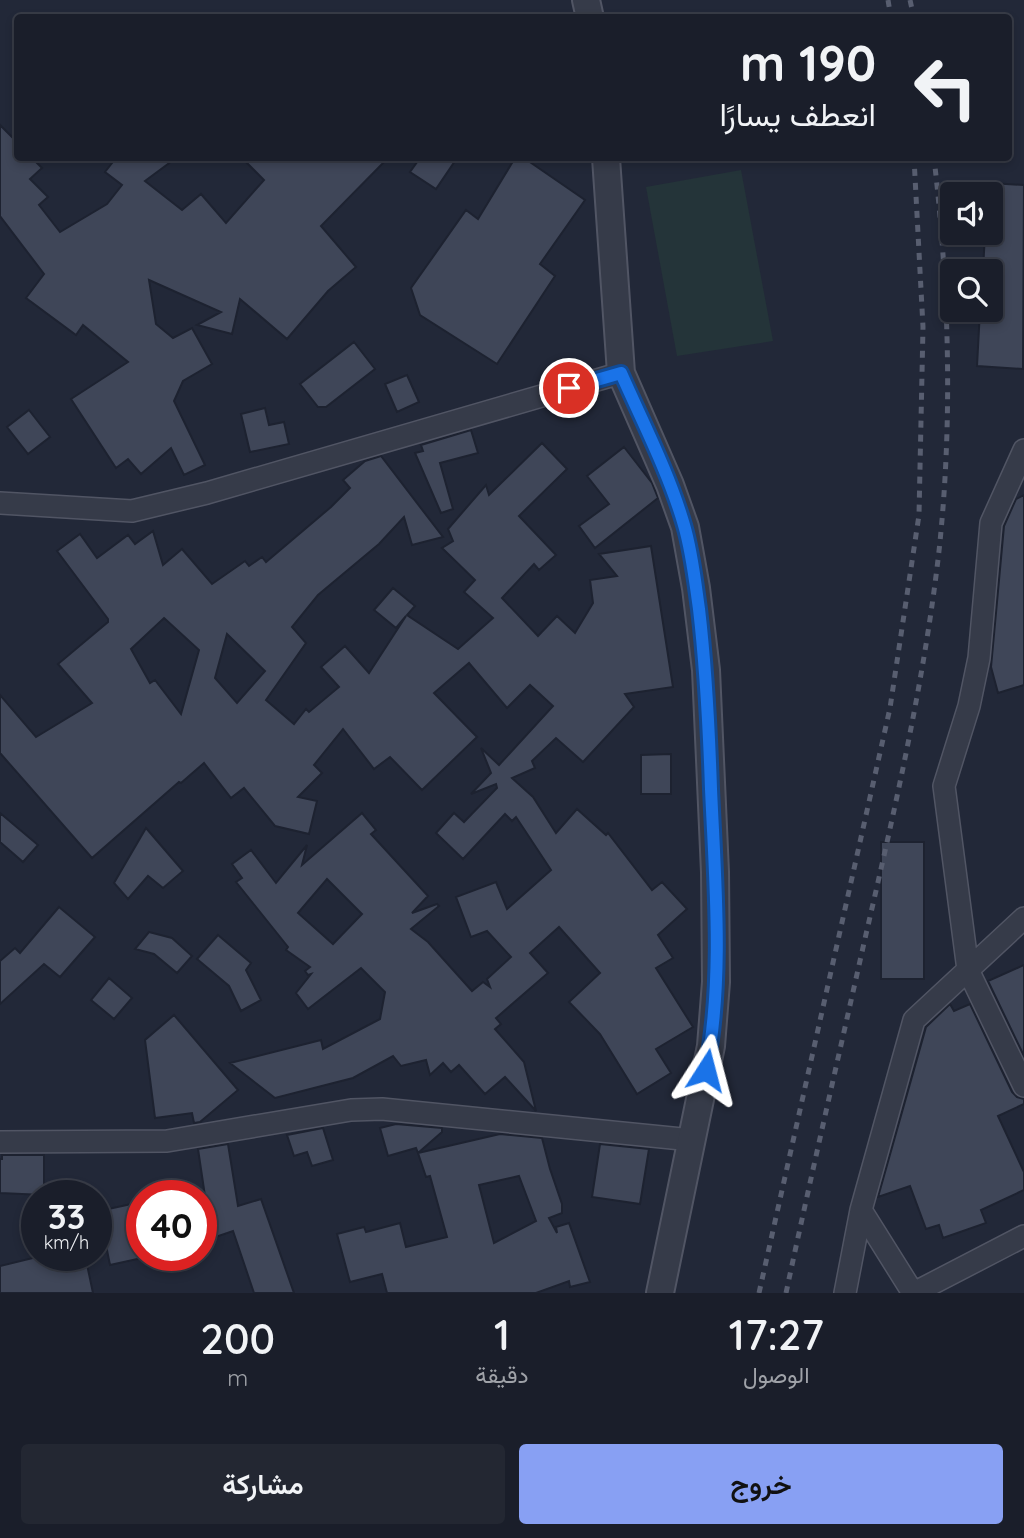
<!DOCTYPE html>
<html lang="ar">
<head>
<meta charset="utf-8">
<style>
  :root { --surface:#1a1e2a; --page:#232732; --text:#f1f3f6; --muted:#9fa2a8; --line:#383c47; --accent:#88a0f3 }
  body { margin:0; font-family:Quicksand,Vazirmatn,sans-serif; background:var(--page); color:var(--text); direction:rtl; height:100vh; display:flex; flex-direction:column; font-size:26px; white-space:nowrap }
  * { box-sizing:border-box; margin:0 }
  p { font-size:23px; color:var(--muted) }
  .icon { flex:none; width:38px; height:38px; fill:none; stroke:currentColor; stroke-width:2; stroke-linecap:round; stroke-linejoin:round }
  .map { position:relative; height:1293px; overflow:hidden; direction:ltr }
  .side { display:flex; flex-direction:column; background:var(--surface); flex:1 }
  .side>* { flex:none }
  .hud { position:absolute; left:14px; top:14px; width:998px; height:147px; border-radius:7px; box-shadow:0 4px 10px #0003,0 0 0 2px var(--line); direction:rtl; background:#1a1e2a; color:var(--text); overflow:hidden }
  .tools { position:absolute; left:940px; top:182px; display:grid; gap:14px }
  .tools a { display:grid; place-items:center; width:63px; height:63px; border-radius:7px; background:var(--surface); box-shadow:0 4px 10px #0003,0 0 0 2px var(--line); font-size:35px }
  .speed { position:absolute; left:21px; top:1180px; display:flex; gap:14px; font-size:35px; font-weight:700; text-align:center }
  .speed>* { display:grid; place-content:center; width:91px; height:91px; border-radius:50%; background:var(--surface); box-shadow:0 4px 10px #0003,0 0 0 2px var(--line); line-height:1 }
  .speed small { font-size:18px; font-weight:400 }
  .speed .limit { border:10px solid #d22; background:#fff; color:#111 }
  .pin { position:absolute; display:grid; place-items:center; width:60px; height:60px; color:#fff; margin:-30px; border:4px solid #fff; border-radius:50%; box-shadow:0 2px 7px #0007 }
  .me { position:absolute; width:77px; margin:-38px; rotate:9deg; stroke-linejoin:round; filter:drop-shadow(0 0 5px #0008) }
  .turn { display:flex; align-items:center; gap:24px; height:147px; padding:0 21px; font-size:32px }
  .turn .icon { width:91px; height:91px; stroke-width:2.5 }
  .turn b { display:block; font-size:49px; line-height:60px }
  .eta { display:flex; justify-content:space-evenly; align-items:center; height:119px; text-align:center }
  .eta b { font-size:42px; font-weight:600; line-height:49px }
  .cta { display:flex; gap:14px; margin-top:auto; padding:14px 21px }
  .cta a { flex:1; height:80px; border-radius:7px; background:var(--accent); color:#111; font-size:28px; font-weight:600; line-height:80px; text-align:center }
  .cta a+a { background:var(--page); color:var(--text) }
  .map>svg:first-child { display:block }
  .green { fill:#243439 }
  .building { fill:#3f4658; stroke:#1d2230; stroke-width:2; fill-rule:evenodd }
  .lines { fill:none; stroke-linecap:round; stroke-linejoin:round }
  .minor-casing { stroke:#515564; stroke-width:24 }
  .tertiary-casing { stroke:#515564; stroke-width:30 }
  .minor { stroke:#363b49; stroke-width:21 }
  .tertiary { stroke:#363b49; stroke-width:26 }
  .rail { stroke:#585e70; stroke-width:5; stroke-dasharray:7 7; stroke-linecap:butt }
  .route-casing { stroke:#114b97; stroke-width:18 }
  .route { stroke:#1a73e8; stroke-width:12 }
</style>
</head>
<body>
<div class="map">
<svg width="1024" height="1293" viewBox="0 0 1024 1293">
  <rect width="100%" height="100%" fill="#222838"/>
  <path class="green" d="M741,170L773,341L677,356L646,187Z"/>
  <path class="building" d="M0,125L18,143V158H32L42,168L30,179L48,197L39,205L60,232L107,204L122,185L105,172L116,158H176L145,181L182,210L201,194L226,223L264,180L242,158H388L321,226L356,267L328,291L287,339L240,299L232,334L197,325L221,312L149,280L156,324L173,338L192,328L212,364L183,381L174,401L205,465L184,475L171,448L141,474L128,459L116,468L71,399L128,362L83,325L76,335L26,298L44,274L0,216Z
    M420,158H457L436,189L410,172Z
    M515,158H524L585,200L540,264L555,276L497,364L420,315L411,288L466,210L478,219Z
    M990,183L1024,185L1023,369L977,366L980,310H990V271H983L985,233H990Z
    M354,342L375,369L326,407H318L300,384Z
    M407,375L419,402L397,412L385,384Z
    M265,408L269,425L284,422L289,444L250,452L241,414Z
    M29,410L50,437L28,454L7,427Z
    M471,430L478,453L440,463L453,509L441,513L415,453L423,451L421,445Z
    M542,443L567,469L519,516L556,555L539,570L534,564L502,598L538,636L557,616L575,633L593,603L590,580L617,576L599,554L651,546L673,687L625,694L634,707L583,762L556,738L532,761L535,768L512,778L533,797L556,833L577,809L606,835L608,833L652,890L662,882L687,909L658,935L673,958L656,968L693,1027L656,1049L671,1073L637,1094L600,1034L569,1002L600,973L559,927L530,953L548,973L496,1018L501,1024L495,1029L524,1062L536,1111L505,1077L485,1094L459,1065L451,1072L443,1063L430,1075L426,1060L401,1066L393,1056L353,1078L275,1098L230,1063L321,1040L323,1049L380,1019L385,992L361,968L308,1009L296,993L311,974L308,975L305,971L310,967L286,950L288,947L236,882L242,878L232,864L251,850L276,883L307,845L302,865L362,813L376,830L371,834L428,896L412,913L437,904L439,906L411,929L428,942L472,991L483,982L490,987L487,979L511,957L487,931L471,937L456,897L496,882L507,909L551,870L516,817L512,821L505,814L463,859L436,833L454,813L464,822L497,788L496,784L471,794L491,773L481,748L499,765L553,706L530,685L507,708L469,663L434,693L477,737L422,790L390,757L374,769L343,729L314,765L322,773L298,797L317,801L309,834L275,826L244,788L231,798L204,763L181,783L179,782L92,858L0,753V695L36,737L92,703L58,664L108,622V619L57,551L80,534L97,558L128,535L135,544L153,531L163,565L182,549L212,584L245,561L249,566L262,557L266,562L331,507L350,488L343,480L365,461L381,456L443,537L412,545L404,517L379,544L318,595L292,627L306,643L266,700L294,724L306,709L309,712L339,687L321,667L345,646L369,673L406,616L396,628L374,610L393,588L415,606L407,615L458,649L493,618L464,592L475,580L442,548L453,541L448,529L486,485L489,495ZM164,618L199,650L181,714L155,680L150,683L131,649ZM227,634L265,671L237,703L215,678ZM327,879L362,914L333,944L298,913Z
    M624,447L652,483L658,498L595,548L579,526L609,504L587,476Z
    M1024,495V685L998,693L991,667L1004,526L1016,499Z
    M671,754V794H641V755Z
    M0,813L38,845L23,862L0,842Z
    M146,828L183,871L163,888L148,876L128,899L114,883Z
    M881,842H924V979H881Z
    M59,907L95,937L60,977L44,964L0,1004V961L15,948L20,953Z
    M149,932L172,938L192,956L177,973L154,954L135,949Z
    M218,935L251,963L246,970L261,1000L241,1011L229,986L197,959Z
    M1024,965V1056L988,981Z
    M109,978L132,998L114,1019L91,1000Z
    M950,1004L954,1011L970,1004L1012,1092L1017,1097L1024,1099V1104L998,1116L1024,1172V1190L981,1210L986,1223L943,1238L939,1225L926,1229L910,1186L878,1197L926,1027Z
    M174,1015L238,1090L200,1122L194,1123L192,1113L155,1118L145,1040Z
    M396,1124L442,1128V1132L418,1153L416,1148L388,1156L380,1128Z
    M323,1128L333,1160L312,1166L307,1152L294,1156L287,1135Z
    M500,1134L542,1138L550,1169L562,1204V1213L549,1218L557,1233L556,1227L569,1223L590,1282L570,1287L569,1281L536,1293H387L382,1274L350,1282L337,1234L364,1227L366,1232L400,1223L406,1247L447,1237L430,1176L426,1177L418,1153ZM519,1176L536,1221L494,1243L479,1185Z
    M228,1144L238,1206L261,1199L294,1293H254L233,1231L201,1242V1197L205,1196L198,1149Z
    M600,1144L649,1149L640,1204L592,1197Z
    M2,1155H44V1195L0,1193V1159H2Z
    M136,1203L142,1233V1258L110,1265L99,1211Z
    M33,1255H85L93,1293H0V1266L33,1258Z"/>
  <g class="lines">
    <defs>
      <path id="minor" d="M1024,450L991,523L979,658L969,706L944,786L968,970L1024,1086
        M0,503L132,511L207,493L621,373
        M0,1142L167,1141L351,1110L382,1109L692,1140
        M861,1210L913,1293
        M845,1293L861,1210L914,1020L1024,918
        M914,1293L1024,1236"/>
      <path id="tertiary" d="M586,0L590,18
        M606,158L621,373L670,485L685,527L696,588L706,670L715,872L716,982L711,1046L660,1293"/>
    </defs>
    <use href="#minor" class="minor-casing"/>
    <use href="#tertiary" class="tertiary-casing"/>
    <use href="#minor" class="minor"/>
    <use href="#tertiary" class="tertiary"/>
    <path class="rail" d="M888,0L891,18
      M910,0L914,18
      M759,1293L890,708L919,515L923,327L914,158
      M786,1293C811,1176 838,1059 864,943C894,813 924,683 939,551C953,421 949,287 934,158"/>
  </g>
  <g class="lines">
    <defs>
      <path id="route" d="M569,388L621,373C643,423 669,473 684,525C692,552 695,581 699,609C706,669 709,729 711,789C715,880 724,980 706,1070"/>
    </defs>
    <use href="#route" class="route-casing"/>
    <use href="#route" class="route"/>
  </g>
</svg>
<div class="tools">
<a><svg class="icon" aria-label="sound" viewBox="0 0 24 24"><path d="M4 9h4l5-4v14l-5-4H4zM17 9q2 3 0 6"/></svg></a>
<a><svg class="icon" aria-label="search" viewBox="0 0 24 24"><circle cx="10" cy="10" r="6"/><path d="M15 15l6 6"/></svg></a>
</div>
<div class="speed"><div>33<small>km/h</small></div><div class="limit">40</div></div>
<div class="pin" style="left:569px;top:388px;background:#d93025"><svg class="icon" aria-label="arrive" viewBox="0 0 24 24"><path d="M6 21V4h12l-3 4 3 4H6"/></svg></div>
<svg class="me" style="left:706px;top:1070px" viewBox="-20 -20 40 40"><path d="M0-17L14 15 0 8-14 15z" fill="#1a73e8" stroke="#fff" stroke-width="4"/></svg>
<div class="hud">
<div class="turn"><svg class="icon" aria-label="left" viewBox="0 0 24 24"><path d="M17 20v-9H6M10 6l-5 5 5 5"/></svg><div><b>190 m</b>انعطف يسارًا</div></div>
</div>
</div>
<section class="side">
<div class="eta">
<div><b>17:27</b><p>الوصول</p></div>
<div><b>1</b><p>دقيقة</p></div>
<div><b>200</b><p>m</p></div>
</div>
<div class="cta"><a>خروج</a><a>مشاركة</a></div>
</section>
</body>
</html>
